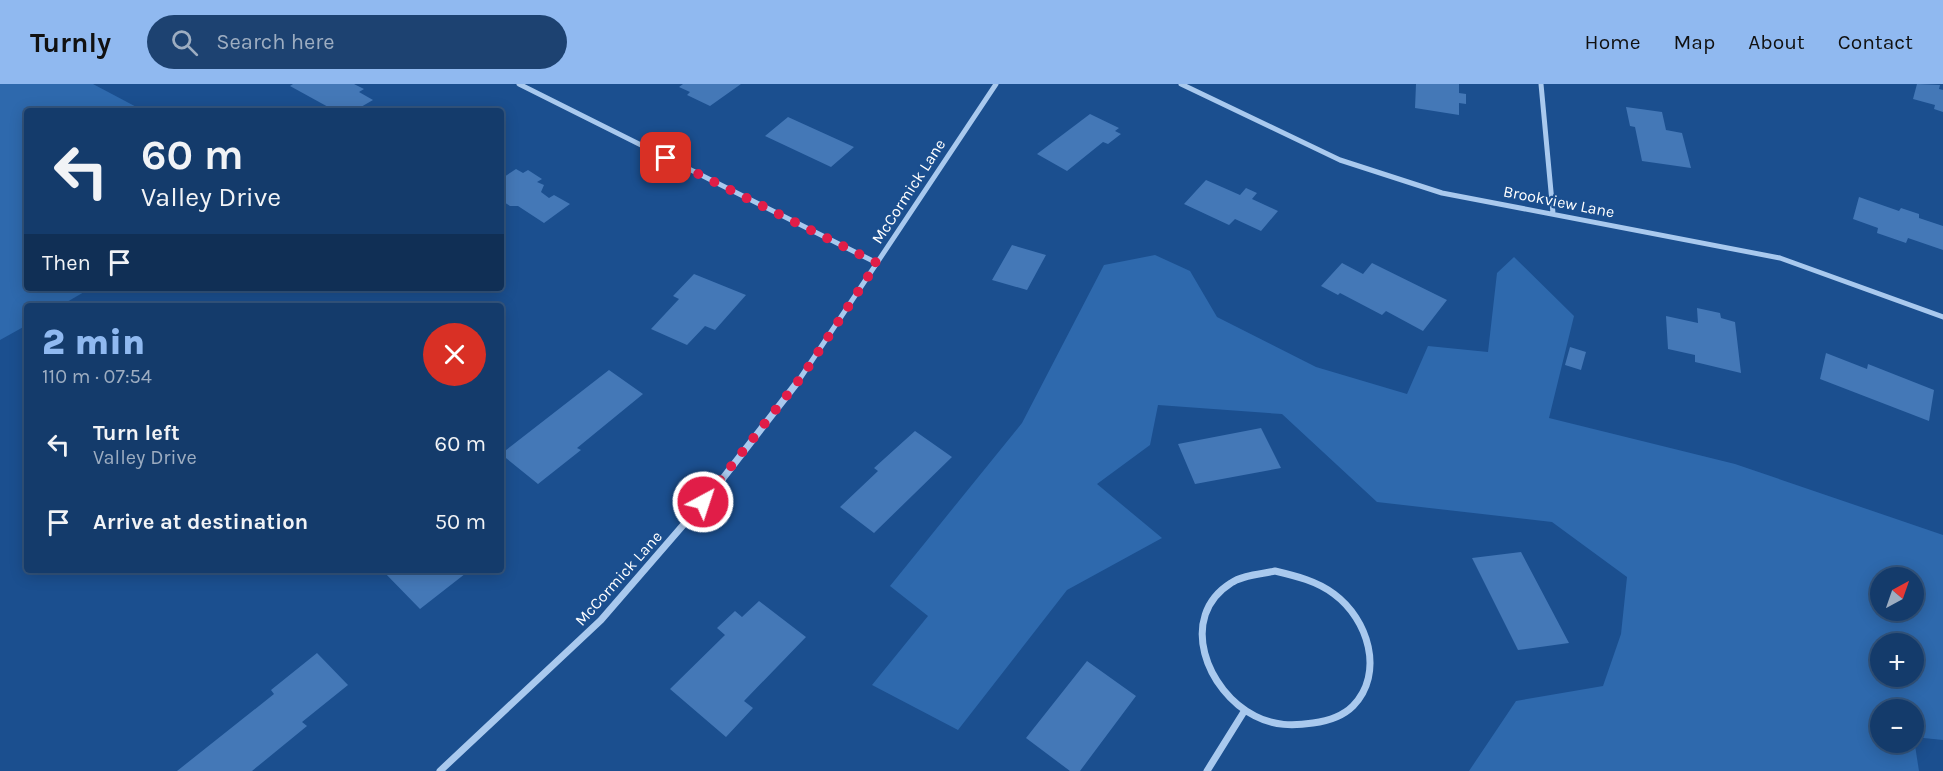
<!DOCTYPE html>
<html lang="en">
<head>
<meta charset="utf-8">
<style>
  :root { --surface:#143b6b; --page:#1d4271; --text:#f1f3f6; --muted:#9dadc1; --line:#33557e; --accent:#90b9f0 }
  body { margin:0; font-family:Karla,sans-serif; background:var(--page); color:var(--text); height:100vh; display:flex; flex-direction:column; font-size:22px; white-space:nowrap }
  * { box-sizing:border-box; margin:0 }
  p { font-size:20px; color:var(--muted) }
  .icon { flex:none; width:33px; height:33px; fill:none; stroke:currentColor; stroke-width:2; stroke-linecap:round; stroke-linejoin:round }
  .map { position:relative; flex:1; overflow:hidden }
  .sheet { position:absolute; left:24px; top:219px; width:480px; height:270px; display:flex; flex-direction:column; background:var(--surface); border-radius:6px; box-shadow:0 3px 15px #0003,0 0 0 2px var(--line) }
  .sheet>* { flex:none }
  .banner { position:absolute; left:24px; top:24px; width:480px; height:183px; border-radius:6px; box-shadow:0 3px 15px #0003,0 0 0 2px var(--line); background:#143b6b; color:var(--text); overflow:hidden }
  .needle { width:39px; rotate:40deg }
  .buttons { position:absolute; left:1870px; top:483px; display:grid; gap:12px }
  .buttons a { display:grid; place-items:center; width:54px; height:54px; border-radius:50%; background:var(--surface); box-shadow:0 3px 15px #0003,0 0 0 2px var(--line); font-size:30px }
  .pin { position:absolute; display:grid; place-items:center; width:51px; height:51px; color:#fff; margin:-26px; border-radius:12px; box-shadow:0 3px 9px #0006 }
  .me { position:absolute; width:66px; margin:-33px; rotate:40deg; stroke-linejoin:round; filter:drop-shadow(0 0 4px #0008) }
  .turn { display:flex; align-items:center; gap:21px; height:126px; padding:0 18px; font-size:27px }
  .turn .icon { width:78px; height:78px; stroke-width:2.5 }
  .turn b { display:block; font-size:42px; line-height:51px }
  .then { display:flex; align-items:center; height:57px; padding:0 18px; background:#0003; gap:12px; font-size:22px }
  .round { display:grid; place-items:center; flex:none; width:63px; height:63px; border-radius:32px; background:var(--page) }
  .summary { display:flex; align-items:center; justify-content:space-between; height:102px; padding:0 18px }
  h1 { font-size:36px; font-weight:800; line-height:45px; color:var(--accent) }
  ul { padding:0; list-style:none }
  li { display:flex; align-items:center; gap:18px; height:78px; padding:0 18px }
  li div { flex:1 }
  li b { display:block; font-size:22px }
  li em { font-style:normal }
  header { display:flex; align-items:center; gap:36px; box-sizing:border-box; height:84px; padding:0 30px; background:var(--accent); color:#111 }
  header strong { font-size:28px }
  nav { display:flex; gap:33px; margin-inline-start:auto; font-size:21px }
  .search { width:420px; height:54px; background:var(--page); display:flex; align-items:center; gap:15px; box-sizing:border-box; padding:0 21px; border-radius:33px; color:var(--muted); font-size:22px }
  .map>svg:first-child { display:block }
  .green { fill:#2e69ad; fill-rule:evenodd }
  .building { fill:#4478b7 }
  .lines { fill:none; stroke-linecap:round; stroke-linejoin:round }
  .minor-far1 { stroke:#a9c9ee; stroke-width:5 }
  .minor { stroke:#a9c9ee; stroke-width:7 }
  .route { stroke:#e11d48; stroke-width:10; stroke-dasharray:0 18 }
  .labels { text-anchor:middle; stroke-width:4.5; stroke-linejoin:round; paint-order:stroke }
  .street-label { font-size:16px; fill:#fff; stroke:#1b4f8f }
</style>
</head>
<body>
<header>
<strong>Turnly</strong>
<div class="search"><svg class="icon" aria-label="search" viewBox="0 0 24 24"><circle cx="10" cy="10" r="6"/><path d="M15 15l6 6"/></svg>Search here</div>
<nav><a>Home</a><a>Map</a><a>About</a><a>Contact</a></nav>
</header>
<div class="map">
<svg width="1943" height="687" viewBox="0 0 1943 687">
  <rect width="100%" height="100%" fill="#1b4f8f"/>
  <path class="green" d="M0,0H93L144,27H27V204H91L60,222H27V241L0,256Z
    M1155,171L1190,187L1217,233L1316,283L1407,310L1428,262L1488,268L1497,189L1514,173L1574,232L1549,334L1735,380L1943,451V656L1914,653V626H1881V658H1914V655L1919,687H1469L1516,617L1603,602L1621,550L1627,493L1552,438L1377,418L1282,330L1158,321L1150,361L1097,400L1162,454L1067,506L958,646L872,601L928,532L890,502L1022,339L1104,181ZM1881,494H1914V526H1881ZM1881,560H1914V592H1881Z"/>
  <path class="building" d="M293,0H354L364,5L359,8L373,16L354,27H326L330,24L290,2Z
    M683,0H741L710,22L687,11L690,8L679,3Z
    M1416,0H1459V9L1466,10V20L1459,19V31L1415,24Z
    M1917,0L1940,1L1939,5L1943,6V28L1934,25L1935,21L1913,15Z
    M1626,23L1662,28L1666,46L1682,49L1691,84L1642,77L1635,43L1630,42Z
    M1090,30L1119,44L1115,47L1121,50L1108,60L1103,58L1067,87L1037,70Z
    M788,33L854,63L831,83L765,52Z
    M516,85L523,89L528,86L542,95L537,98L544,101L541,108L549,114L554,111L570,120L544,139L518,122H510L501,116V95Z
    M1206,96L1240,111L1246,104L1257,109L1252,115L1278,127L1261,147L1235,135L1229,141L1184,120Z
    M1859,113L1899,127L1901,124L1919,130V134L1943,142V166L1908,154L1906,159L1877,149L1878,144L1853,135Z
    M1012,161L1046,171L1027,206L992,196Z
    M1342,179L1363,190L1372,179L1447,216L1423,247L1386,227L1382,231L1340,209L1338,211L1321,202Z
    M694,190L746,211L715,246L705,242L687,261L651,245L679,215L673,212Z
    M1697,224L1720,229L1721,234L1735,238L1741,289L1695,278V271L1668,265L1666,232L1698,239Z
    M1570,263L1586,268L1581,286L1565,281Z
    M1826,269L1867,285L1868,280L1934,306L1929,337L1820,295Z
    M609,286L643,310L577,364L581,366L538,400L501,370Z
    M1261,344L1281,384L1195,400L1178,360Z
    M915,347L952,373L874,449L840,423L878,387L874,384Z
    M1521,468L1569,559L1518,566L1472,474Z
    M382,486H470L420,525Z
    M759,517L806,553L744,617L753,624L726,653L670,605L725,551L717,544L735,527L742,533Z
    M317,569L348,601L302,638L307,642L252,687H177L274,610L271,606Z
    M1087,577L1136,612L1080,687H1070L1026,654Z"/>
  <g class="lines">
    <path class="minor-far1" d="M519,0L877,179
      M1181,0L1340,76L1442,109L1780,174L1943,233
      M1541,0L1553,129
      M795,302L996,0"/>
    <path class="minor" d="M1275,487C1296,492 1317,497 1334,510C1368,535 1385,589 1353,622C1342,633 1328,637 1313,639C1293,642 1274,642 1255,632C1207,608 1177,533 1231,499C1242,491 1262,490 1275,487Z
      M440,687L601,536L717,402L796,300
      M1207,687L1245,626"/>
  </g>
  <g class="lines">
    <path class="route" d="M666,74L877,179L803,291L703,418"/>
  </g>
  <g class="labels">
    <g class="street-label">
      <text transform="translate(908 107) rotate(-57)" y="6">McCormick Lane</text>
      <text transform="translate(1559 117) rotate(11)" y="6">Brookview Lane</text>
      <text transform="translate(618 494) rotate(-48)" y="6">McCormick Lane</text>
    </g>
  </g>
</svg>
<div class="buttons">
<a><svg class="needle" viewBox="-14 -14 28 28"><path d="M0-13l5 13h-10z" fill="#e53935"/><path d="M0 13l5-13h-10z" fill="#9dadc1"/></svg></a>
<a>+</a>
<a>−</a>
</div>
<div class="pin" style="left:666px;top:74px;background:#d93025"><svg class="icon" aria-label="arrive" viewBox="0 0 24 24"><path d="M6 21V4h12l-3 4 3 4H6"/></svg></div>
<svg class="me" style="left:703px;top:418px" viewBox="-20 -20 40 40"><circle r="17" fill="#e11d48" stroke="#fff" stroke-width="3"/><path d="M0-11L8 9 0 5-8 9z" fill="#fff"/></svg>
<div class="banner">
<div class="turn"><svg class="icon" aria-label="left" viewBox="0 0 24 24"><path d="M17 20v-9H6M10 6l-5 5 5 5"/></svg><div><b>60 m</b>Valley Drive</div></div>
<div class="then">Then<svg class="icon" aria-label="arrive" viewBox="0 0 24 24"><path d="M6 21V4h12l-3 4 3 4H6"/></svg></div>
</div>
<section class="sheet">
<div class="summary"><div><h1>2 min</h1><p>110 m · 07:54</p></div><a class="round" style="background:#d93025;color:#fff"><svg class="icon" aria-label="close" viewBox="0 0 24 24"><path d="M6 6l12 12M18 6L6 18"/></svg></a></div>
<ul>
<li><svg class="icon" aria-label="left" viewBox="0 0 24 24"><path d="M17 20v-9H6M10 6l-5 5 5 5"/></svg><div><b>Turn left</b><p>Valley Drive</p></div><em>60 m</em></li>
<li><svg class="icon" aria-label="arrive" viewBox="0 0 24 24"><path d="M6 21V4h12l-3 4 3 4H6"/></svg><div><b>Arrive at destination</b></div><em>50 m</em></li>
</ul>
</section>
</div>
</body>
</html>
